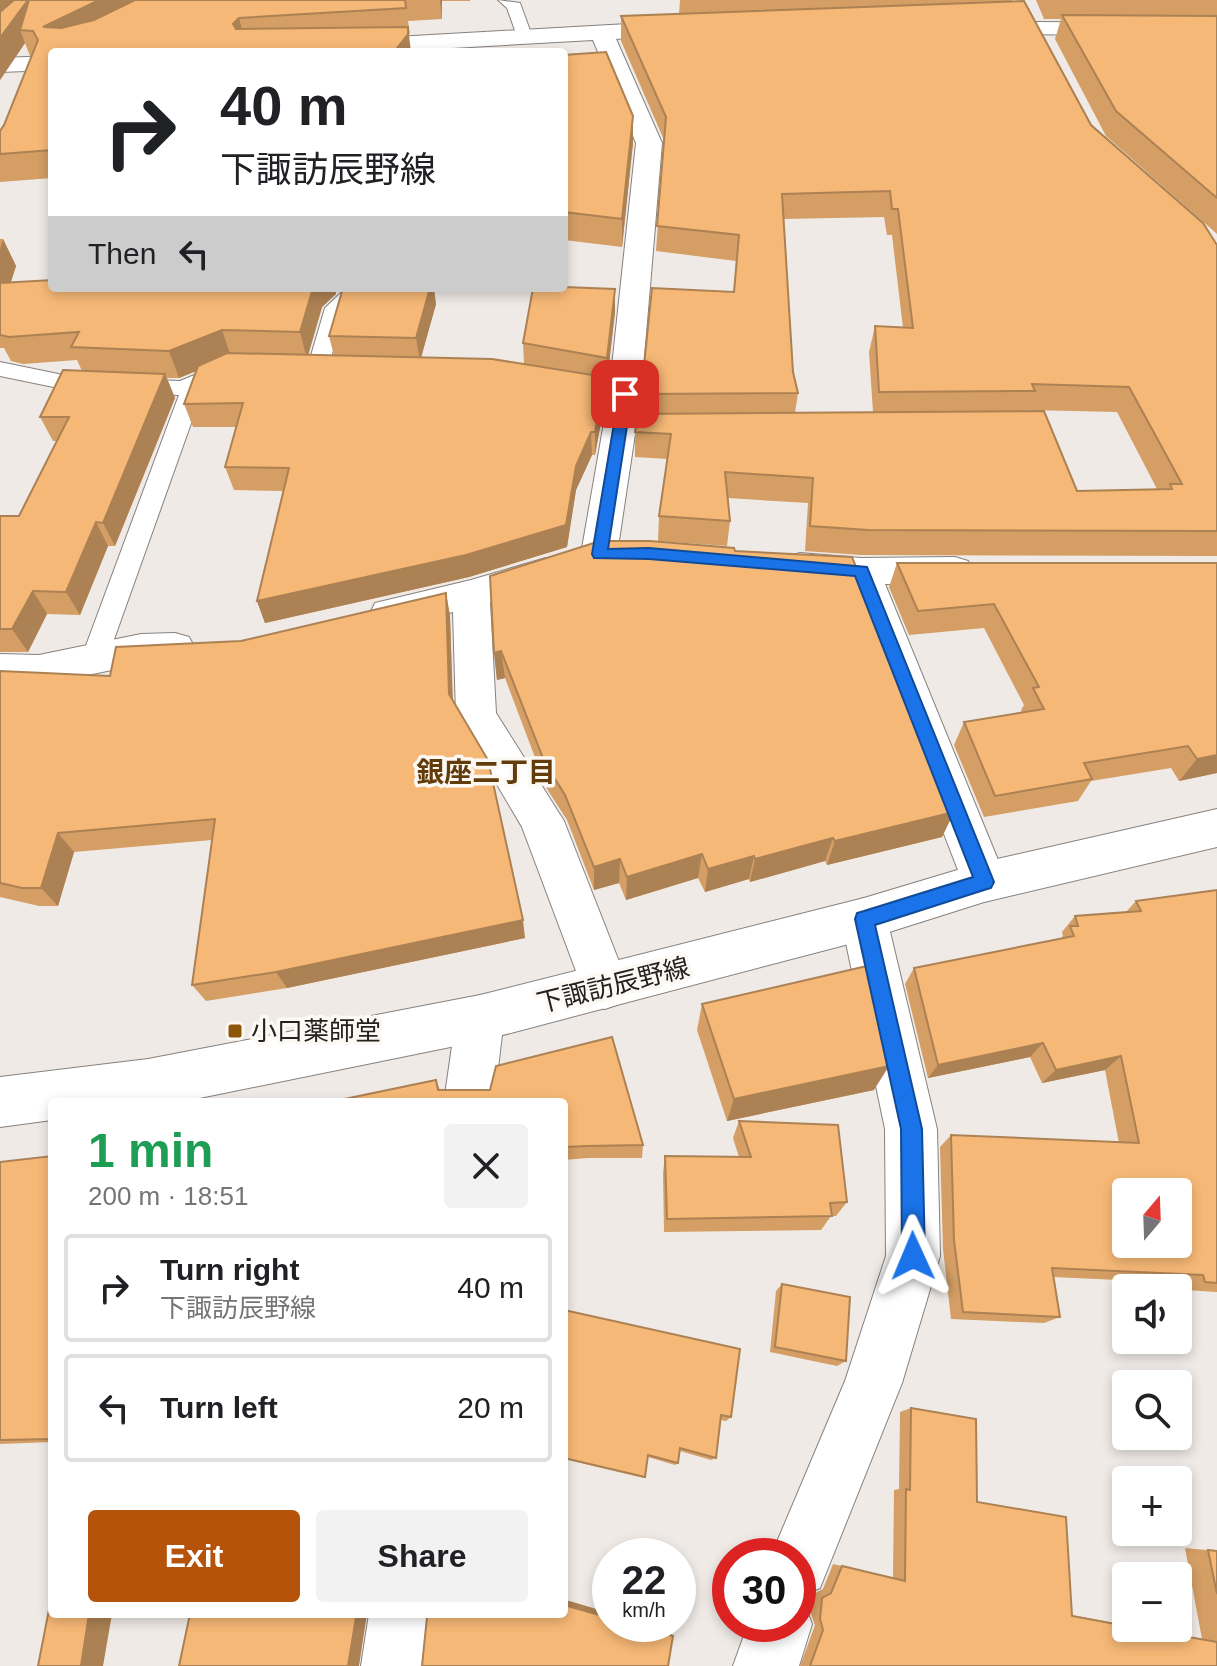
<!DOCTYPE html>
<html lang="en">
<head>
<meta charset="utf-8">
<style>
  :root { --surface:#fff; --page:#f2f2f2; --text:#202124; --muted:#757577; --line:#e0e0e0; --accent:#b45309 }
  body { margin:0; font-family:Arial,"Noto Sans JP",sans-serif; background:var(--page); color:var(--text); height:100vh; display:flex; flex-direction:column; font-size:30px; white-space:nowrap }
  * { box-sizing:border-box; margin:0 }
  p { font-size:26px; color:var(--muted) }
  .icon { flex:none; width:44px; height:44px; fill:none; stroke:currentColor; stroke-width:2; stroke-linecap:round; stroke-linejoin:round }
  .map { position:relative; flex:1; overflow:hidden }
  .panel { position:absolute; left:48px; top:1098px; width:520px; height:520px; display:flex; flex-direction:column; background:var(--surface); border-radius:8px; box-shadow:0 4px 12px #0003 }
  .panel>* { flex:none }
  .guide { position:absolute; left:48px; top:48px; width:520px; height:244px; border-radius:8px; box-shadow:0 4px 12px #0003; background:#fff; color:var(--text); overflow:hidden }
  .needle { width:52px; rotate:19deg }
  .controls { position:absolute; left:1112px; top:1178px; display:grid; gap:16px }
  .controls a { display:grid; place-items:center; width:80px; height:80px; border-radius:8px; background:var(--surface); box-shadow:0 4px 12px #0003; font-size:40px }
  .speed { position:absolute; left:592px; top:1538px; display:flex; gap:16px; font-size:40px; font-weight:700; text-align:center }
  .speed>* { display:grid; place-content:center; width:104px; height:104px; border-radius:50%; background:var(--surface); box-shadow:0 4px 12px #0003; line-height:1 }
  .speed small { font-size:20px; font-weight:400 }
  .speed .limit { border:12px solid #d22; background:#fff; color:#111 }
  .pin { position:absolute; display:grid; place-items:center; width:68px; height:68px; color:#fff; margin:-34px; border-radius:16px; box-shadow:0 4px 12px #0006 }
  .me { position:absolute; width:88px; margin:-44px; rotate:359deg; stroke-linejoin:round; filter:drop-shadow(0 0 6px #0008) }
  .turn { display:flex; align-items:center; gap:28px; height:168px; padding:0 40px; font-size:36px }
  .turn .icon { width:104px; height:104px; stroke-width:2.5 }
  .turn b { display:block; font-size:56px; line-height:68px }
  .then { display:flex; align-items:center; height:76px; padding:0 40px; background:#0003; gap:16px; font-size:30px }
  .round { display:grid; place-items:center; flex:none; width:84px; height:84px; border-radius:8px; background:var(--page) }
  .headline { display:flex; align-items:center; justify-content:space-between; height:136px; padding:0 40px }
  h1 { font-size:48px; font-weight:800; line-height:60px; color:#1e9e55 }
  .cta { display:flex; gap:16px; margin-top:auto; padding:16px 40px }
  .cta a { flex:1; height:92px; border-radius:8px; background:var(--accent); color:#fff; font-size:32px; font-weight:800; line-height:92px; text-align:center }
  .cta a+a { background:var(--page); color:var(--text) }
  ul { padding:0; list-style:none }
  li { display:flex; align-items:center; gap:24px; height:108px; margin:0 16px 12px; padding:0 24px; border:4px solid var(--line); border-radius:8px }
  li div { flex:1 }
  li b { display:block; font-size:30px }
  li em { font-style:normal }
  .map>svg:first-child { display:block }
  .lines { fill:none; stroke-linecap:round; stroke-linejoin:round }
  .lane-casing { stroke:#86817d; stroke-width:2 }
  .street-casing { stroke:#86817d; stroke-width:2 }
  .primary-casing { stroke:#86817d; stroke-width:2 }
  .lane { fill:#fff; fill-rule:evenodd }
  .street { fill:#fff; fill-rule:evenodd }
  .primary { fill:#fff; fill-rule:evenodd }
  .wall { fill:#d49e65; fill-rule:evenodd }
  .shaded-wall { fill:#ac8153 }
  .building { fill:#f6b876; stroke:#ac8153; stroke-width:2; fill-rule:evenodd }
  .route { fill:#1a73e8; stroke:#114b97; stroke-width:2 }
  .poi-dot { fill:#8d5609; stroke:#fcf8f3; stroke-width:3 }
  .labels { text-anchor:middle; stroke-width:7; stroke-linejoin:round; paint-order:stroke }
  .street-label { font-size:26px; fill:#232220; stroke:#fcf8f3 }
  .poi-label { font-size:26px; fill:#232220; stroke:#fcf8f3; text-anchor:start }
  .neighbourhood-label { font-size:28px; font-weight:bold; fill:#633c0c; stroke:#fcf8f3 }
</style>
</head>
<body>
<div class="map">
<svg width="1217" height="1666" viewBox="0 0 1217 1666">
  <rect width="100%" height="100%" fill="#efeae6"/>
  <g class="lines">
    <defs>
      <path id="lane" d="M498,0L520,3L532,36L530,39H518L507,8Z
        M346,288H369L345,310L326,374H310L307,369L325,308Z
        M228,361L239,368L236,373L204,387L107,659L104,666L94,669L84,666L81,659L179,395L73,391L0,376V362L73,377L180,381Z"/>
      <path id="street" d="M681,21L689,23L693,28L689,33L616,39L662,143L641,394L617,554L612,563L599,567L586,563L581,554L609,394L636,143L593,40L381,52H242L246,47L254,45Z
        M1034,22L1217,23V37L1026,34L1022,29L1026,24Z
        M52,56V70L0,72V58Z
        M800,553L861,558L955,557L968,561L974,570L968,579L955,583L885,584L1007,882L1000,896L984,902L968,896L847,583L787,575L781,566L787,557Z
        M546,558L559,562L565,571L559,580L490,602L496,713L564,821L629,987L622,1003L605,1009L588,1003L522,827L456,715L453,612L389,627L375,623L370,613L375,603L471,580Z
        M175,633L189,637L195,648L189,659L175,663L141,664L39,685L0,684V654L39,655L141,634Z
        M864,898L880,904L887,919L937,1129L940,1256L902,1383L820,1588L798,1597V1556H771L845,1381L886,1256L885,1129L841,919L848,904Z
        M480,995L497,1002L504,1018L494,1102H444L456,1018L463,1002Z
        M798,1599L803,1601L812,1624L799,1666H733L748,1624H798Z
        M369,1614H433L427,1666H361Z"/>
      <path id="primary" d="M1217,809V847L984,902L864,940L480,1041L180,1102H52V1120L0,1127V1077L148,1059L480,995L864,898L984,862Z"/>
    </defs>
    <use href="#lane" class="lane-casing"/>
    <use href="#street" class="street-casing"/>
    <use href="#primary" class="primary-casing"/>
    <use href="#lane" class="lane"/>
    <use href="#street" class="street"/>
    <use href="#primary" class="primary"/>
  </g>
  <path class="wall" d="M0,0H470V1H442V19L408,21L410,34L52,52V178L0,182V131L4,125L32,56H30L25,43L0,80Z
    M680,0H1012V1L1091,125L1217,245V556L861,555L805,551L808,503L728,498L730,521L727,546L658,541L659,516L668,459L635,457V432L640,414L641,394L734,292L736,261L656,251L664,140L621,41V16L679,14ZM884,217L887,235H892L903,328L875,326L869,352L873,412L795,413L798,393L793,372L783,219ZM1028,410L1117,412L1157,489L1077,491Z
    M1036,0H1217V234L1106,136L1055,39L1061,19H1044Z
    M564,55L633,143L622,247L564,240Z
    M0,239H3L16,266L11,282L52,288H335L336,294L322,307L308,355L334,356L329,336L436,304L421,358L524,364L523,343L615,289V312L607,381L605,380V400L595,455H592L576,490L567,547L469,577L265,623L257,601L283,491L234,490L225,467L236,427H193L184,404L196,371L179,378H167L175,398L115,546H108L80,615L47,614L28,652H0V516H19L57,441H53L40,417L82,371L77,360L23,364L11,361L4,348H0Z
    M735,551L954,812L942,837L827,865L825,861L750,882L749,879L705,892L698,878L626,900L619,883L594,890L567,820L547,789L505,678L497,680L494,653Z
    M897,563H1217V773L1179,781L1171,768L1091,781L1078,801L984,817L954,745L964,722L1022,713L1021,710L1024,705L984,628L909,635L889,587Z
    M446,593L450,616L453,700L525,938L287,988L206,1001L192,985L212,840L74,852L58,906H39L0,897V671L110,676L241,641Z
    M1217,890V1292L1185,1290L1183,1283L1053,1277L1060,1317L1044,1323L951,1319L943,1249L940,1147L951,1135L1119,1143L1105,1070L1042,1083L1030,1057L928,1078L905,984L914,968L1060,939L1063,936L1062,932L1075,916L1126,912L1136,901Z
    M702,1004L874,1090L727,1121L697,1030Z
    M612,1037L643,1145L642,1158H588L564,1160V1102H330L436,1080L440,1090H490L496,1066Z
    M739,1121L847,1202L836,1216H831L821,1230L664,1232L663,1173L665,1156L739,1157L733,1138Z
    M52,1156V1442L0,1444V1162Z
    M782,1284L846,1361L837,1366L770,1352L776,1291Z
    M564,1310L731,1417L726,1421L721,1420L716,1458L711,1460L680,1451L678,1463L675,1465L648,1457L645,1477L644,1478L564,1459Z
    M911,1408L977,1502L1072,1615L1126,1625V1628H1145L1202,1639L1185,1548L1217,1551V1666H800L815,1625L811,1614L813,1594L823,1589L833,1564L893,1578L894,1490L899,1489L900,1412Z"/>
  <path class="shaded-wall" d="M0,0H18L0,15Z
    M28,0L33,31L20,30L25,43L0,80V38Z
    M99,0H148L55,52L43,27Z
    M440,0H442V19Z
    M239,18L246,44L240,50L233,24Z
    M408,27L411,52H394Z
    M633,116V143L622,247V219Z
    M3,239L16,266L1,311L0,308V249Z
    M313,288H335L336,294L322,307L307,359L300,332Z
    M430,288H434L436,304L420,361L416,338Z
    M615,289V312L607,381V358Z
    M222,330L231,357L179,378L169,351Z
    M165,374L175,398L115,546L103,523Z
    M605,377V400L595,455V432Z
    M591,432L592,455L576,490L567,547L469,577L265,623L257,601L576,466Z
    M96,522L108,546L80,615L66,592Z
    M33,591L47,614L28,652L12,629Z
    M446,593L450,616L453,715L449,694Z
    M501,651L505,678L497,680L494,653Z
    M1217,755V773L1179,781L1197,759Z
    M954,812L942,837L827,865L835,841Z
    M58,833L74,852L58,906L41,888Z
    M833,838L825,861L750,882L755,859Z
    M702,854L698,878L626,900L627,877Z
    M754,856L749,879L705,892L708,869Z
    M620,859L619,883L594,890V867Z
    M523,920L525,938L287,988L276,972Z
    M1043,1043L1030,1057L928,1078L938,1065Z
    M1121,1056L1105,1070L1042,1083L1056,1070Z
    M889,1066L874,1090L727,1121L734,1099Z
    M564,1588L568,1589L566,1600L610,1613V1618L564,1605Z
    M89,1614H112L103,1666H81Z
    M367,1614L359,1666H348L356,1617Z
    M630,1624H647L670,1631L673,1636Z"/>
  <path class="building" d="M14,0H28L0,38V12Z
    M29,0H99L43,27L61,28L94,20L135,0H405L406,8L239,18L233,24L236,29L408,27V34L394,52H52V150L0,154V131L4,125L38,40L33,31L20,30Z
    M1024,1L1091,125L1203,223L1217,245V531L868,530L810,526L813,478L725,472L730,521L659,516L671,434L635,432L638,414L1044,411L1077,491L1172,489L1170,484H1182L1129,387L1032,384L1035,391L879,392L875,326L913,328L898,209H892L890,191L782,194L793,372L798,393L641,394L652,288L734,292L739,235L657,226L666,117L621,16Z
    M1062,15L1217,16V198L1116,111Z
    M606,52L633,116L622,219L564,212V55Z
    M52,280V288H313L300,332L222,330L169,351L71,347L79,332L9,337L0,335V283Z
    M564,287L615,289L607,358L523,343L533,288H564Z
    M343,288H430L416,338L329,336Z
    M227,353L492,359L605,377L595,432H591L576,466L566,525L466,555L257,601L289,468L225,467L243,403L184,404L198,366Z
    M63,370L165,374L103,523L96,522L66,592L33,591L12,629H0V516H19L69,417H40Z
    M600,541H650L734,548L735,551L852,557L954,812L835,841L833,838L755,859L754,856L708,869L702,854L627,877L620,859L594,867L565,795L545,763L501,651L494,653L490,576Z
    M897,563H1217V755L1197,759L1188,746L1084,763L1092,779L995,796L964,722L1044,709L1033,688L1039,687L994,604L918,611Z
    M446,593L449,694L488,760L523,920L276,972L192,985L215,819L58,833L41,888H22L0,883V671L110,676L116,647L241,641Z
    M1217,890V1283L1205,1282L1203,1275L1052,1268L1060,1317L963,1312L954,1240L951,1135L1139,1143L1121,1056L1056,1070L1043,1043L938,1065L914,968L1074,936L1070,926H1078L1075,916L1141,911L1136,901ZM1126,1192H1178V1244H1126Z
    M867,966L889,1066L734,1099L702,1004Z
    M612,1037L643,1145L587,1146L564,1147V1102H330L436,1080L438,1090H490L496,1066Z
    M739,1121L838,1125L847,1202L830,1203L832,1216L667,1219L665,1156L751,1157Z
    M52,1156V1439L0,1440V1162Z
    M782,1284L850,1297L846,1361L775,1347Z
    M564,1310L740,1349L731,1417L721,1415L716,1458L680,1448L678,1463L648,1455L645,1477L564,1458Z
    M911,1408L976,1419L977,1502L1066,1517L1072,1616L1126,1626V1628H1138L1217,1642V1666H810L823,1630L820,1619L822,1598L831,1593L842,1566L905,1581L906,1489L910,1490Z
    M1208,1550L1217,1551V1594Z
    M52,1594V1614H89L81,1666H38Z
    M564,1605L610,1618V1624H630L673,1636L668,1666H422L427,1617H356L348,1666H179L190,1614H564Z"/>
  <path class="route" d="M625,390L632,394L608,549L649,548L867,567L994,882L991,888L984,890L875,925L922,1129L925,1256L921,1264L913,1268L905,1264L902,1256L901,1129L855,919L857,913L864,911L973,877L855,576L649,559L594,558L592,554L619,394Z"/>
  <rect class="poi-dot" x="227" y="1023" width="16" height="16" rx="4"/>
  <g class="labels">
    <g class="street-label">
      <text transform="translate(613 985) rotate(-14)" y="9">下諏訪辰野線</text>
    </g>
    <g class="poi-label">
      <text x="251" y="1040">小口薬師堂</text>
    </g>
    <g class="neighbourhood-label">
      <text x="486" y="782">銀座二丁目</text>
    </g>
  </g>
</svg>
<div class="controls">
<a><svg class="needle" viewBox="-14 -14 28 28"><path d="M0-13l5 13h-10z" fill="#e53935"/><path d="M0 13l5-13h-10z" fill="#757577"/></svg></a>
<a><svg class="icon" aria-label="sound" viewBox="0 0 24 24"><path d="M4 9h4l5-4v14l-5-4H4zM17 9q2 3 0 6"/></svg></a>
<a><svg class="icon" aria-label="search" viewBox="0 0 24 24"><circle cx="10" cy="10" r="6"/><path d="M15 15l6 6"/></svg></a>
<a>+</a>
<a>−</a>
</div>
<div class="speed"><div>22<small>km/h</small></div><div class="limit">30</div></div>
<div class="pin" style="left:625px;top:394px;background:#d93025"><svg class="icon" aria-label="arrive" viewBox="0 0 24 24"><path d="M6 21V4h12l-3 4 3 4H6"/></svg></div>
<svg class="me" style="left:913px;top:1256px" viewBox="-20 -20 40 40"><path d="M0-17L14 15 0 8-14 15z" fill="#1a73e8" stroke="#fff" stroke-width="4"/></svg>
<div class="guide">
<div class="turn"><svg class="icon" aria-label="right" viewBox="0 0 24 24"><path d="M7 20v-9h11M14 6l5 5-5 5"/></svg><div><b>40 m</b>下諏訪辰野線</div></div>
<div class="then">Then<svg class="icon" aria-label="left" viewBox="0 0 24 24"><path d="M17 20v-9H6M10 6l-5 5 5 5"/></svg></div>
</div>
<section class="panel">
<div class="headline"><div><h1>1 min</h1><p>200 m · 18:51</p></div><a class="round"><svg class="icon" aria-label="close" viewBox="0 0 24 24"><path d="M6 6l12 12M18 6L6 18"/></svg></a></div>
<ul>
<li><svg class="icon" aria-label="right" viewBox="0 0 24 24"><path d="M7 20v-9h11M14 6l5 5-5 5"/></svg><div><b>Turn right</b><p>下諏訪辰野線</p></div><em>40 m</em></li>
<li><svg class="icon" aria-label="left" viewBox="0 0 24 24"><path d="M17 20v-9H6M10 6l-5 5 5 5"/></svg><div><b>Turn left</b></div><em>20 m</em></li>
</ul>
<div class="cta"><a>Exit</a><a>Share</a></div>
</section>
</div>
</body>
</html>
